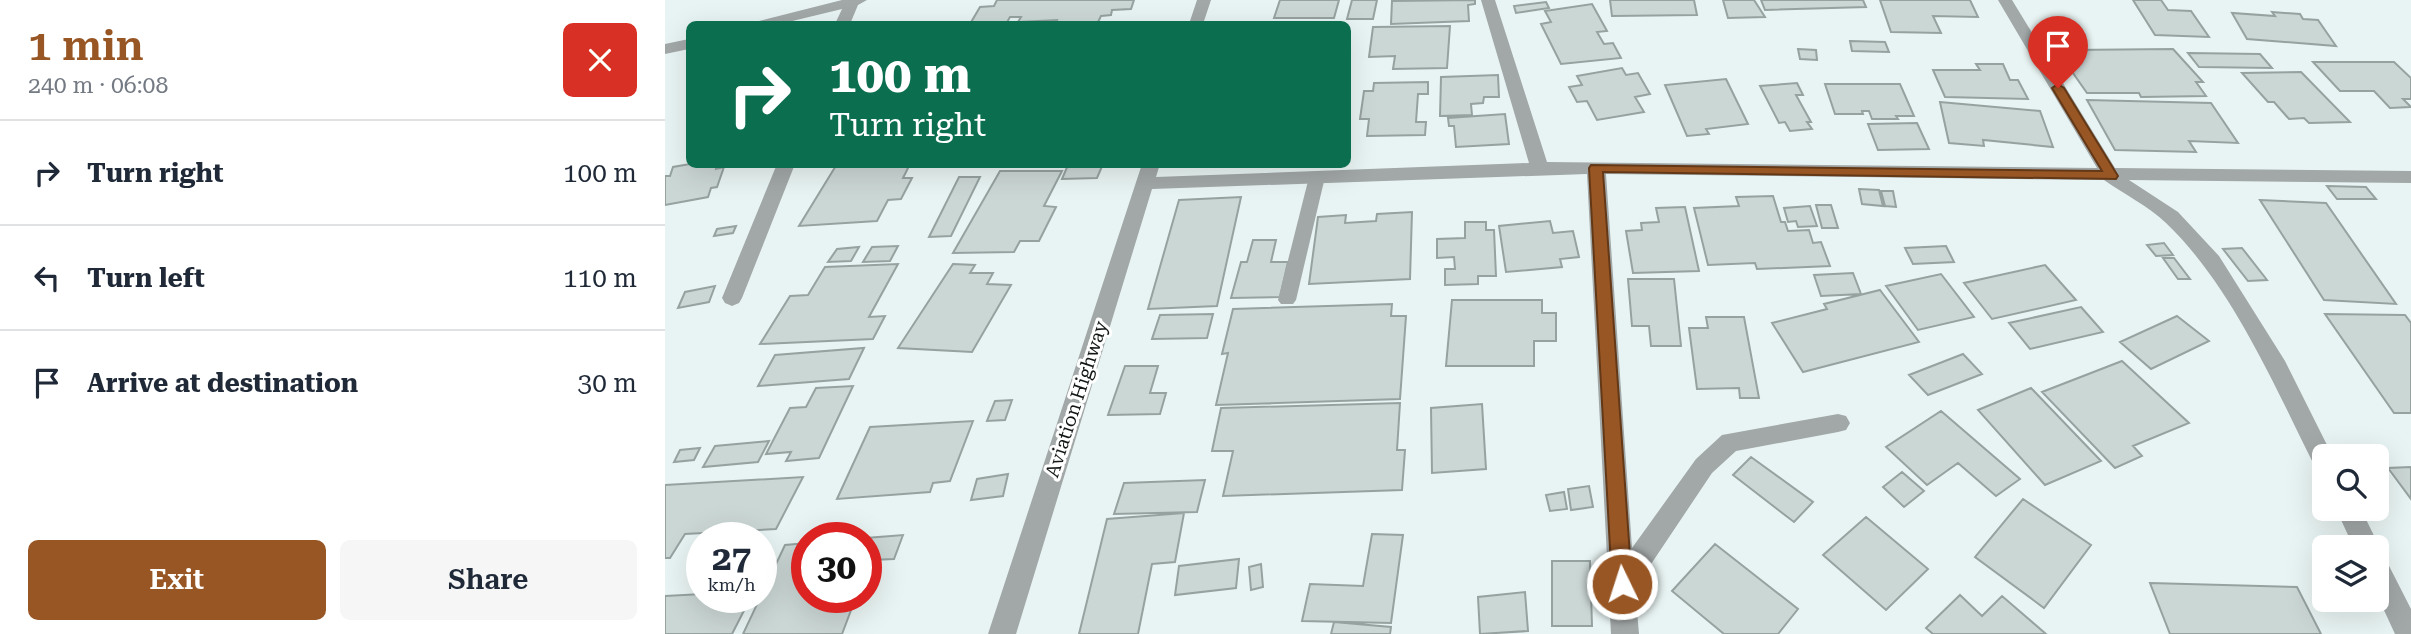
<!DOCTYPE html>
<html lang="en">
<head>
<meta charset="utf-8">
<style>
  :root { --surface:#fff; --page:#f6f6f7; --text:#1f2937; --muted:#747a83; --line:#e0e1e3; --accent:#985624 }
  body { margin:0; font-family:"Roboto Serif",serif; background:var(--page); color:var(--text); height:100vh; display:flex; flex-direction:column; font-size:26px; white-space:nowrap }
  * { box-sizing:border-box; margin:0 }
  p { font-size:23px; color:var(--muted) }
  .icon { flex:none; width:38px; height:38px; fill:none; stroke:currentColor; stroke-width:2; stroke-linecap:round; stroke-linejoin:round }
  .map { position:relative; flex:1; overflow:hidden }
  .panel { display:flex; flex-direction:column; background:var(--surface); width:665px }
  .panel>* { flex:none }
  .banner { position:absolute; left:21px; top:21px; width:665px; height:147px; border-radius:10px; box-shadow:0 7px 28px #0002; background:#0b6e4f; color:#fff; overflow:hidden }
  .fabs { position:absolute; left:1647px; top:444px; display:grid; gap:14px }
  .fabs a { display:grid; place-items:center; width:77px; height:77px; border-radius:10px; background:var(--surface); box-shadow:0 7px 28px #0002; font-size:35px }
  .speed { position:absolute; left:21px; top:522px; display:flex; gap:14px; font-size:35px; font-weight:700; text-align:center }
  .speed>* { display:grid; place-content:center; width:91px; height:91px; border-radius:50%; background:var(--surface); box-shadow:0 7px 28px #0002; line-height:1 }
  .speed small { font-size:18px; font-weight:400 }
  .speed .limit { border:10px solid #d22; background:#fff; color:#111 }
  .pin { position:absolute; display:grid; place-items:center; width:60px; height:60px; color:#fff; margin:-72px -30px; border-radius:50% 50% 50% 0; rotate:-45deg; box-shadow:0 0 7px #0007 }
  .pin .icon { rotate:45deg }
  .me { position:absolute; width:77px; margin:-38px; rotate:356deg; stroke-linejoin:round; filter:drop-shadow(0 0 5px #0008) }
  .turn { display:flex; align-items:center; gap:24px; height:147px; padding:0 28px; font-size:32px }
  .turn .icon { width:91px; height:91px; stroke-width:2.5 }
  .turn b { display:block; font-size:49px; line-height:60px }
  .round { display:grid; place-items:center; flex:none; width:74px; height:74px; border-radius:10px; background:var(--page) }
  .summary { display:flex; align-items:center; justify-content:space-between; height:119px; padding:0 28px }
  h1 { font-size:42px; font-weight:600; line-height:52px; color:var(--accent) }
  .cta { display:flex; gap:14px; margin-top:auto; padding:14px 28px }
  .cta a { flex:1; height:80px; border-radius:10px; background:var(--accent); color:#fff; font-size:28px; font-weight:600; line-height:80px; text-align:center }
  .cta a+a { background:var(--page); color:var(--text) }
  ul { padding:0; list-style:none }
  li { display:flex; align-items:center; gap:21px; height:105px; padding:0 28px; border-top:2px solid var(--line) }
  li div { flex:1 }
  li b { display:block; font-size:26px }
  li em { font-style:normal }
  main { display:flex; flex:1; min-height:0 }
  .map>svg:first-child { display:block }
  .building { fill:#cbd7d5; stroke:#96a2a0; stroke-width:2 }
  .lines { fill:none; stroke-linecap:round; stroke-linejoin:round }
  .lane { fill:#a2a7a7; fill-rule:evenodd }
  .street { fill:#a2a7a7; fill-rule:evenodd }
  .route { fill:#985624; stroke:#633817; stroke-width:2 }
  .labels { text-anchor:middle; stroke-width:6; stroke-linejoin:round; paint-order:stroke }
  .street-label { font-size:19px; fill:#121716; stroke:#fff }
</style>
</head>
<body>
<main>
<section class="panel">
<div class="summary"><div><h1>1 min</h1><p>240 m · 06:08</p></div><a class="round" style="background:#d93025;color:#fff"><svg class="icon" aria-label="close" viewBox="0 0 24 24"><path d="M6 6l12 12M18 6L6 18"/></svg></a></div>
<ul>
<li><svg class="icon" aria-label="right" viewBox="0 0 24 24"><path d="M7 20v-9h11M14 6l5 5-5 5"/></svg><div><b>Turn right</b></div><em>100 m</em></li>
<li><svg class="icon" aria-label="left" viewBox="0 0 24 24"><path d="M17 20v-9H6M10 6l-5 5 5 5"/></svg><div><b>Turn left</b></div><em>110 m</em></li>
<li><svg class="icon" aria-label="arrive" viewBox="0 0 24 24"><path d="M6 21V4h12l-3 4 3 4H6"/></svg><div><b>Arrive at destination</b></div><em>30 m</em></li>
</ul>
<div class="cta"><a>Exit</a><a>Share</a></div>
</section>
<div class="map">
<svg width="1746" height="634" viewBox="0 0 1746 634">
  <rect width="100%" height="100%" fill="#e8f4f3"/>
  <path class="building" d="M332,0H469L466,9L447,10L446,15L436,16L432,24H390L392,20L353,22L356,17H345L341,24H305L315,7L329,6Z
    M615,0H674L669,18H609Z
    M687,0H712L708,19H682Z
    M810,0V4L803,5L804,21L726,24L727,1Z
    M945,0H1029L1032,15L947,16Z
    M1058,0H1089L1100,17L1063,18Z
    M1096,0H1198L1201,7L1100,10Z
    M1215,0H1305L1313,17L1268,16L1276,33L1226,32Z
    M1468,0H1496L1503,10L1526,11L1544,37L1490,35Z
    M881,2L884,8L851,13L849,6Z
    M927,4L942,31L932,32L939,44L948,43L956,58L896,64L876,24L886,22L880,11Z
    M1607,12L1635,14L1638,19L1653,20L1671,46L1582,39L1567,13L1610,16Z
    M1377,24L1398,25L1407,42L1385,41Z
    M785,26L782,68L728,69L730,56L704,57L708,27Z
    M1185,41L1220,42L1224,52L1187,51Z
    M1133,49L1151,50L1152,60L1135,59Z
    M1508,49L1538,82H1531L1541,96L1476,97L1474,93H1422L1401,63L1415,62L1406,50Z
    M1523,53L1595,54L1607,68L1534,67Z
    M1648,62H1729L1746,78V99H1738L1746,107L1725,108L1709,91H1675Z
    M1311,64H1338L1345,80H1353L1363,99L1280,97L1268,70H1315Z
    M957,68L961,75L973,73L985,94L970,97L979,112L932,120L922,101L912,102L904,87L917,85L912,76Z
    M1636,72L1685,122L1644,123L1639,118L1624,119L1609,102H1603L1577,73Z
    M833,75L834,97H819L818,103L806,104L807,115L775,116L776,77Z
    M1061,79L1083,124L1041,129L1044,134L1022,136L1000,85Z
    M763,82V94H753L751,122H761L760,135L702,136L704,119H695L699,91H708L709,83Z
    M1132,83L1138,95H1131L1146,122H1142L1147,129L1125,131L1120,122L1114,123L1095,86Z
    M1160,84H1235L1249,116H1231L1233,119H1207L1204,111H1197L1198,114H1170Z
    M1422,100L1546,103L1573,143L1524,141L1531,152L1450,150Z
    M1275,102L1375,111L1388,147L1318,140L1319,146L1284,143Z
    M840,114L844,144L791,147L789,126H784L783,118Z
    M1252,123L1264,149L1213,150L1203,124Z
    M25,164H52L51,169L59,167L52,187L46,188L43,197L0,205V176H5L8,167Z
    M172,164H245L238,178H247L236,199L223,200L212,221L134,226Z
    M438,164L432,178L397,179L403,165H393Z
    M335,171H397L379,206L391,207L374,241H355L349,252L288,253Z
    M294,177H315L286,236L264,237Z
    M1662,186L1701,187L1711,199H1672Z
    M1194,189L1214,190L1218,206L1197,204Z
    M1216,191H1228L1231,207L1220,206Z
    M1108,196L1116,222H1120L1123,231L1144,230L1148,243L1156,242L1165,266L1092,269L1090,263L1043,265L1029,208L1074,206L1071,197Z
    M576,197L552,306L483,309L514,200Z
    M1595,200L1661,203L1731,304L1659,300Z
    M1151,205H1166L1173,228H1157Z
    M1145,206L1152,226L1133,227L1131,221L1123,222L1119,208Z
    M1020,207L1034,271L968,273L961,231L977,230L976,223L994,222L991,208Z
    M747,212L745,279L644,284L653,217L681,215L680,223L711,221L712,214Z
    M885,221L888,233L908,231L914,257L895,259L897,267L841,272L834,226Z
    M800,222H821V230H829L831,276H813V284L780,285V269H790L789,257L772,258V239L800,238Z
    M71,226L68,233L49,236L52,229Z
    M588,240H611L606,262H623L615,297L566,298L576,262H582Z
    M1499,243L1508,255L1491,256L1482,245Z
    M233,246L225,261L198,262L207,247Z
    M1281,246L1289,262L1248,264L1240,248Z
    M194,247L186,261L163,262L172,249Z
    M1577,248L1602,280L1583,281L1558,249Z
    M1498,258H1509L1525,279H1513Z
    M233,264L204,317L220,316L208,339L95,344L125,296L143,295L160,267Z
    M288,264L310,265L305,273H328L322,284L346,285L307,352L233,348Z
    M1380,265L1411,300L1327,319L1299,283Z
    M1188,273L1196,294L1156,296L1149,275Z
    M1276,274L1309,317L1253,330L1221,286Z
    M963,279H1009L1016,346H986L984,326H967Z
    M50,286L44,302L13,308L20,292Z
    M1215,290L1254,342L1138,372L1107,323L1162,309L1159,304Z
    M787,300H877V313H891V341H869V366H781Z
    M727,304L726,316H741L735,399L551,405L563,353L557,354L568,309Z
    M1416,307L1438,332L1365,349L1344,323Z
    M548,314L542,338L487,339L495,315Z
    M1660,314L1740,315L1746,323V413H1729Z
    M1512,316L1544,341L1486,369L1455,342Z
    M1041,317H1079L1094,398H1075L1074,388L1032,389L1024,328H1043Z
    M199,348L184,379L93,386L110,355Z
    M1298,354L1317,374L1263,395L1244,375Z
    M1457,361L1524,423L1468,446L1477,456L1450,468L1377,392Z
    M460,366H493L485,393H501L495,414L443,415Z
    M188,386L154,458L121,461L126,452L101,454L125,408L141,407L151,388Z
    M1366,388L1436,461L1380,485L1313,410Z
    M347,400L340,420L322,421L330,401Z
    M735,403L732,450H740L737,490L558,496L568,451H547L556,408Z
    M817,404L821,469L767,473L766,408Z
    M1276,411L1355,479L1331,496L1293,463L1262,485L1221,447Z
    M308,421L285,481L268,483L265,492L172,499L205,427Z
    M104,441L93,462L38,467L50,446Z
    M35,448L29,460L9,462L15,450Z
    M1086,457L1148,502L1129,522L1068,475Z
    M1746,467V499L1723,468Z
    M1237,472L1259,491L1239,507L1218,487Z
    M343,474L338,496L306,500L312,479Z
    M138,477L111,529L20,534L5,558H0V485Z
    M540,480L532,512L449,514L459,483Z
    M924,486L928,507L906,510L903,489Z
    M899,492L902,509L885,511L881,495Z
    M1358,499L1426,545L1379,608L1310,557Z
    M519,513L510,562L487,564L473,634H414L442,519Z
    M1201,517L1263,569L1221,610L1158,555Z
    M707,534L738,535L726,623L637,621L645,584L698,586Z
    M238,535L229,559L206,560L201,572V538Z
    M142,543V597H191L177,634H78L120,545Z
    M1050,544L1133,609L1113,634H1059L1007,591Z
    M574,559L571,588L510,595L514,566Z
    M887,561H925L927,626H887Z
    M596,564L598,587L586,590L584,567Z
    M1485,583L1632,587L1656,634H1505Z
    M860,592L863,631L815,634L813,597Z
    M37,594V597H86L67,634H0V596Z
    M1295,595L1317,616L1337,596L1381,634H1268L1261,628Z
    M669,622L726,627L725,634H666Z"/>
  <g class="lines">
    <path class="lane" d="M652,172L660,177L631,300L628,304H616L613,300L644,177Z"/>
    <path class="street" d="M177,0H202L193,5L185,24H170L177,9L115,24H91L94,21Z
      M532,0H546L538,24H524Z
      M816,0H830L882,162L1432,168L1333,0H1347L1450,168L1746,171V183L1464,180L1513,212L1554,256L1620,361L1668,457H1659V472L1651,469C1610,387 1567,286 1501,223C1483,206 1459,194 1439,180L941,174L967,548L1031,459L1057,435L1173,414L1181,416L1185,423L1181,430L1173,432L1071,451L1047,473L970,588L974,634H946L922,174L487,189L351,634H323L477,164H495L491,177L864,163Z
      M24,39V49L0,54V44Z
      M112,164H130L77,298L74,303L67,306L60,303L57,298Z
      M1671,509H1696L1715,548L1712,555V548H1689Z
      M1712,556L1721,560L1746,609V634H1730L1712,595Z"/>
  </g>
  <path class="route" d="M1393,84L1399,88L1453,176L1451,179L938,172L967,584L964,591L957,594L950,591L947,584L924,168L926,165L1437,171L1387,88Z"/>
  <g class="labels">
    <g class="street-label">
      <text transform="translate(411 399) rotate(-72)" y="7">Aviation Highway</text>
    </g>
  </g>
</svg>
<div class="fabs">
<a><svg class="icon" aria-label="search" viewBox="0 0 24 24"><circle cx="10" cy="10" r="6"/><path d="M15 15l6 6"/></svg></a>
<a><svg class="icon" aria-label="layers" viewBox="0 0 24 24"><path d="M12 4l9 5-9 5-9-5zM3 14l9 5 9-5"/></svg></a>
</div>
<div class="speed"><div>27<small>km/h</small></div><div class="limit">30</div></div>
<div class="pin" style="left:1393px;top:88px;background:#d93025"><svg class="icon" aria-label="arrive" viewBox="0 0 24 24"><path d="M6 21V4h12l-3 4 3 4H6"/></svg></div>
<svg class="me" style="left:957px;top:584px" viewBox="-20 -20 40 40"><circle r="17" fill="#985624" stroke="#fff" stroke-width="3"/><path d="M0-11L8 9 0 5-8 9z" fill="#fff"/></svg>
<div class="banner">
<div class="turn"><svg class="icon" aria-label="right" viewBox="0 0 24 24"><path d="M7 20v-9h11M14 6l5 5-5 5"/></svg><div><b>100 m</b>Turn right</div></div>
</div>
</div>
</main>
</body>
</html>
